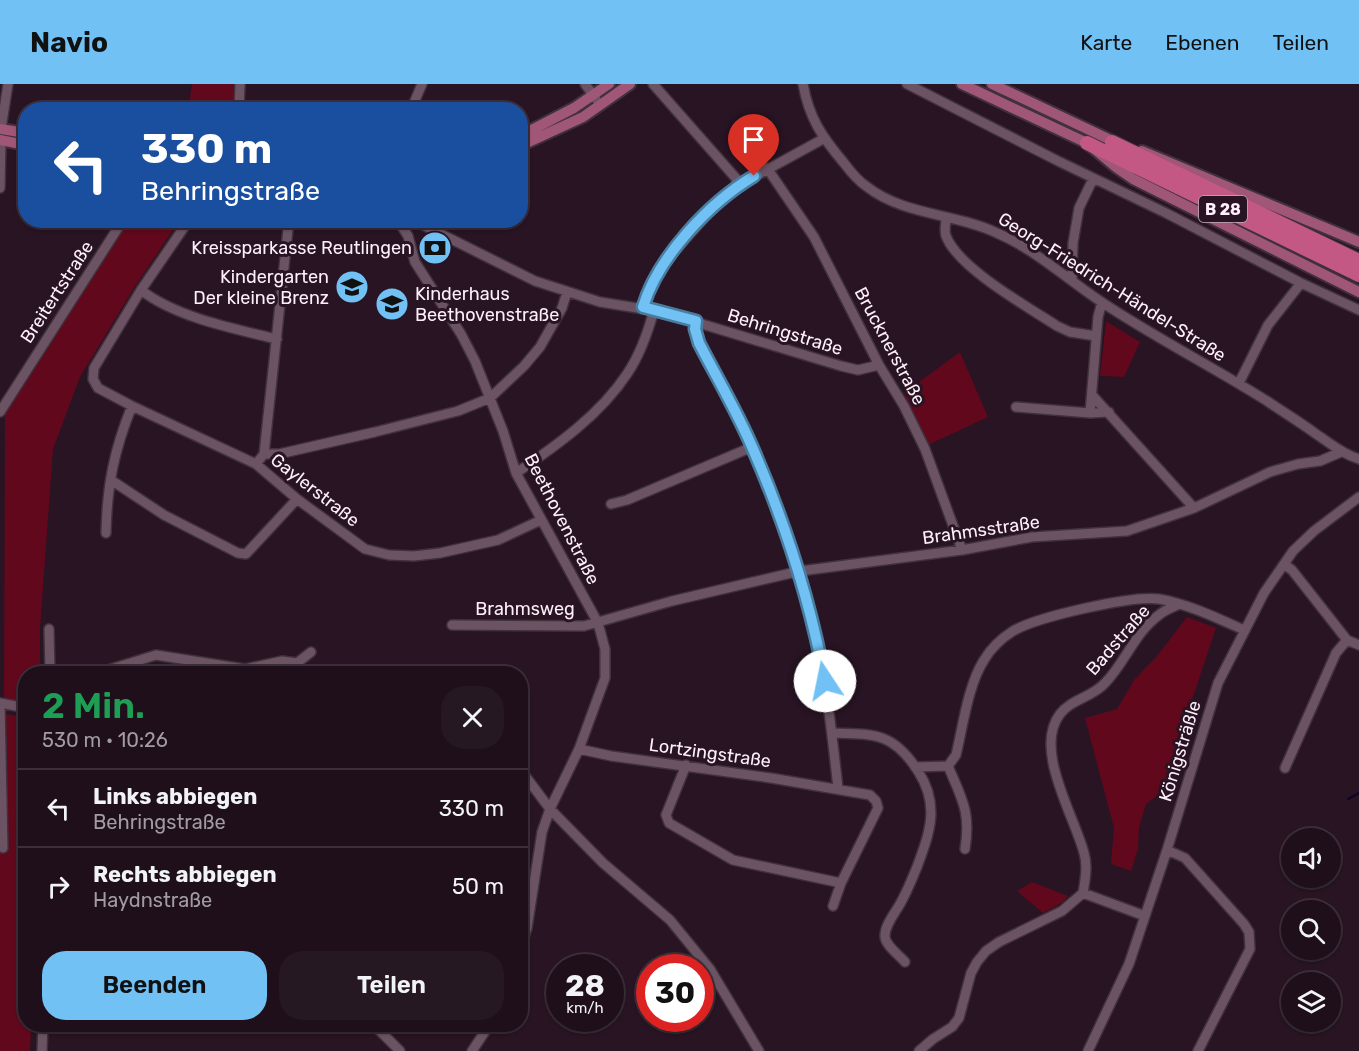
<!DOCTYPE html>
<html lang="de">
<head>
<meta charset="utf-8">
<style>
  :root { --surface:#1e0f1a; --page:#261823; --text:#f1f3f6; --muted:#a19ca2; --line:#3c2f39; --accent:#71c1f5 }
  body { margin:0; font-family:Rubik,sans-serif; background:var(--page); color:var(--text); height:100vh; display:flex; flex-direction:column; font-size:22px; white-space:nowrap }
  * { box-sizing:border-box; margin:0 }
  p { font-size:20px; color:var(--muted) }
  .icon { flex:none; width:33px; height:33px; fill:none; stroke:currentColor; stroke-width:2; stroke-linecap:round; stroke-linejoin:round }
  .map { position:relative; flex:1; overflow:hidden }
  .side { position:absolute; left:18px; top:582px; width:510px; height:366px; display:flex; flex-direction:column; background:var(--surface); border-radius:24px; box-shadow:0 2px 4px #0004,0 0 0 2px var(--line) }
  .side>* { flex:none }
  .banner { position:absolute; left:18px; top:18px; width:510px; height:126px; border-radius:24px; box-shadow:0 2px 4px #0004,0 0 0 2px var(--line); background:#1a4fa0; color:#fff; overflow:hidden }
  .buttons { position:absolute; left:1281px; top:744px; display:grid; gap:12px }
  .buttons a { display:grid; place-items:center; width:60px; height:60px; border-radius:50%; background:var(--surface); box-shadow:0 2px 4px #0004,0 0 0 2px var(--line); font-size:30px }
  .speed { position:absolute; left:546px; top:870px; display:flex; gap:12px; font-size:30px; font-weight:700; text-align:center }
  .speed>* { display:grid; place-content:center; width:78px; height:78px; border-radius:50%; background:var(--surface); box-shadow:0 2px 4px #0004,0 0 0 2px var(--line); line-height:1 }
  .speed small { font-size:15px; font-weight:400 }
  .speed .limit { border:9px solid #d22; background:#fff; color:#111 }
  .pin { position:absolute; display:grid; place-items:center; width:51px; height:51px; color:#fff; margin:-62px -26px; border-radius:50% 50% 50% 0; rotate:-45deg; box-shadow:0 0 6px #0007 }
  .pin .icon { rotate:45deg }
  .me { position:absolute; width:66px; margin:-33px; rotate:349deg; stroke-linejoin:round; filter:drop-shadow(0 0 4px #0008) }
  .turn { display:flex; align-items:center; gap:21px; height:126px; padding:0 24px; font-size:27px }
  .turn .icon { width:78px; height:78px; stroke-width:2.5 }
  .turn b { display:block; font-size:42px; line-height:51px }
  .round { display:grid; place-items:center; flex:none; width:63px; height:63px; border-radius:24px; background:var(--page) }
  .summary { display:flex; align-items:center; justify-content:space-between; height:102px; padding:0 24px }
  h1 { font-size:36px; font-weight:600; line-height:45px; color:#1e9e55 }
  .primary-button { display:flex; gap:12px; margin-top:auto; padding:12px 24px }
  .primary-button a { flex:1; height:69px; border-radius:24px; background:var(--accent); color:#111; font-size:24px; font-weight:600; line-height:69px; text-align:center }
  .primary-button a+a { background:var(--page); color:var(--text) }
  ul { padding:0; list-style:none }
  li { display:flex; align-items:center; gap:18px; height:78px; padding:0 24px; border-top:2px solid var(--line) }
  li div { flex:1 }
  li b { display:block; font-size:22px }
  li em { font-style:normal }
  header { display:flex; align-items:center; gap:36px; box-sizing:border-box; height:84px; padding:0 30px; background:var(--accent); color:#111 }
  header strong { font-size:28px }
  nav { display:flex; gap:33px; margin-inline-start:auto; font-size:21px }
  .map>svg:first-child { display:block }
  .green { fill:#61081c }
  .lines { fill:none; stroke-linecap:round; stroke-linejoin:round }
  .stream { stroke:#13032a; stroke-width:2 }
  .minor-casing { stroke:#40313b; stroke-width:12 }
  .major-casing { stroke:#40313b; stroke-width:14 }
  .highway-casing { stroke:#40313b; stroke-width:16 }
  .minor { stroke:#6b5364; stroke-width:9 }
  .major { stroke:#9f5677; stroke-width:10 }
  .highway { stroke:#c25883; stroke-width:14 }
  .route-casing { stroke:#497d9f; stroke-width:15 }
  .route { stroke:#71c1f5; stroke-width:10 }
  .labels { text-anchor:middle; stroke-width:6; stroke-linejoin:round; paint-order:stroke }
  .shield { fill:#281423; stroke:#beadb9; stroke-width:1.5 }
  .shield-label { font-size:16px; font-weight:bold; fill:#feeff9 }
  .poi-label { font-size:18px; fill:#feeff9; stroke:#281423; text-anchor:end }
  .street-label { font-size:18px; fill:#feeff9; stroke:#281423 }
</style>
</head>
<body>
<header>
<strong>Navio</strong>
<nav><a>Karte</a><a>Ebenen</a><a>Teilen</a></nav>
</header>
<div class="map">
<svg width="1359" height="967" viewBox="0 0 1359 967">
  <rect width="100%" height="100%" fill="#281423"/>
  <path class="green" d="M192,0H237L236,25L188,26Z
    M128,137H179L134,204L80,293L53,365L40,545V589L26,590L25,619L4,615L5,327Z
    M1106,237L1140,258L1124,293L1100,292Z
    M960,268L988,333L928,361L904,309Z
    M1187,533L1216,544L1194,610L1181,635L1179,658L1162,708L1146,720L1139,743L1138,765L1131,787L1111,780L1114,744L1085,634L1117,625L1134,596L1157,572Z
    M5,630L25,633L26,940L31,941L30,967H0V762Z
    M1032,798L1068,812L1063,818L1043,829L1017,807Z"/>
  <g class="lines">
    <path class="stream" d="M1348,715L1359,709"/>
    <defs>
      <path id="minor" d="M585,0L596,15
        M653,0L741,100
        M803,0C809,34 822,53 844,79C850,87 857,96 866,102C904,132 955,129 997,149C1036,166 1068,196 1103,219C1156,254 1213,283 1267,317C1283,328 1300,338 1316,350C1330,359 1342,370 1359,375
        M907,0L1058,77L1166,129L1301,199L1359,226
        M239,26L240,0
        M411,26L422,0
        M1,45L8,0
        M767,84L814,153L879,281L904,322L925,365L962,466
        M0,104L1,56
        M946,133C946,139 944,147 946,152C958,184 1028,223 1057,242L1070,248L1096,252
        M189,136L141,206L94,284L93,295L98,304L132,322L256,380L297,415L365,465L389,471L414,472L440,469L498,456L541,436
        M398,136L408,152L415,178L461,250L475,277L503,347L516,389L598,539L605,565V594L579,665L550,725L542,748L527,844L520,865
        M413,136L535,197L600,218L662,228L841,282L858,286L879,281
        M1072,196L1073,159L1079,124L1093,95
        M141,206C175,233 235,245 277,255
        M643,223L649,203L659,185L709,128L741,100L823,55
        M696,237L695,245L699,259C737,333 776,408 800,488C822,559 830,631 838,704
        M1239,299L1268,241L1301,199
        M1092,311L1194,424
        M1016,323L1090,329L1109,328
        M0,328L123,136
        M1090,329L1098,233L1102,218
        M264,370L289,136
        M256,380L264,370H279L375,348L458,327L490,314L524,282L540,263L562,224L567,208
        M516,389C556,362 600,331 627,290C640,271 648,248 654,226
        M111,396L164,431L238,469L246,470L297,415
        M611,420L627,416L752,363
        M106,449C107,402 114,366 132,322
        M1285,481L1292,486L1347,556L1359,561
        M452,541L584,542L672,517L800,487L962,466L1032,453L1127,447L1194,424L1270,388L1298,380L1320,377L1341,368
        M49,545L50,590
        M95,590L156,571L245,585L282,577L297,579L311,568
        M0,619L26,624
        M0,620L3,764
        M832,649C874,650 893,648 918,687C940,721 930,748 917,783C912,795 907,808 900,820C895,829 884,842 885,853C886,862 899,871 905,878
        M579,665L611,672L771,694L870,711L876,717L878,724L841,799L833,822
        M686,681L666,731L669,739L733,776L841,799
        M948,682C962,715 971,728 965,765
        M915,683L948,682L956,671C963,642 968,601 984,576C991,564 1002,554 1013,547C1037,533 1132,511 1159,515C1188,520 1217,534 1244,546
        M1285,684L1336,569L1347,556
        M520,685L550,725L603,779L670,836L710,885L759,967
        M1167,766L1185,774L1244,840L1249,848L1250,865L1198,967
        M1083,809L1145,832
        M373,940L400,967
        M42,967L43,940
        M472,967L490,940
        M919,967L933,955L952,943L959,934L971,889L977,878L986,867L999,858L1062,827L1083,809C1085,796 1088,782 1084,769C1074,731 1033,665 1060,630C1071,615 1093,613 1105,599C1125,579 1135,548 1159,531C1164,526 1172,524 1179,520
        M1088,967L1129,880L1167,766L1218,599L1264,509L1293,467L1314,447L1359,413"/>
      <path id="major" d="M962,0L1087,59L1117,84L1133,95L1359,208
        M992,0L1119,60
        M0,45L26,49
        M520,52L574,24L609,0
        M0,56L26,61
        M520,62L583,33L630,0
        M1142,67L1359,158"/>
      <path id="highway" d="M1112,58L1359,177
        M1087,59L1359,191"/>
    </defs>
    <use href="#minor" class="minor-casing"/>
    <use href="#major" class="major-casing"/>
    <use href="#highway" class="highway-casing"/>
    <use href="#minor" class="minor"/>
    <use href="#major" class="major"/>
    <use href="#highway" class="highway"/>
  </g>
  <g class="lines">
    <defs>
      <path id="route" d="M754,92C709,119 658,173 643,223L696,237L695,245L699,259C717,294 738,329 753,365C786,441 810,516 825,597"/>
    </defs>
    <use href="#route" class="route-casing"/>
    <use href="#route" class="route"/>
  </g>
  <defs>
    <symbol id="bank-disc" viewBox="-11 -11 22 22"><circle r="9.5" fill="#71c1f5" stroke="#281423"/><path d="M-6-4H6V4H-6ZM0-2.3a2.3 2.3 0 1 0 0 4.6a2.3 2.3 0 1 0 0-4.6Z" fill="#111"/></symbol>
    <symbol id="school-disc" viewBox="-11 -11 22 22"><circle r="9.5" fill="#71c1f5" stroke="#281423"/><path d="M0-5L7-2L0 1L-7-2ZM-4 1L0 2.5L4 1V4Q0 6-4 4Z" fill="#111"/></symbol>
  </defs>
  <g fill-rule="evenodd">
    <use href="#bank-disc" x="416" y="145" width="38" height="38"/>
    <use href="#school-disc" x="333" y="184" width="38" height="38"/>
    <use href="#school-disc" x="373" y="201" width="38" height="38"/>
  </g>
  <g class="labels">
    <rect class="shield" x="1199" y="112" width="48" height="26" rx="4.5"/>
    <g class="shield-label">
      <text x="1223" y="131">B 28</text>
    </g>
    <g class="poi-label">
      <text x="412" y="170">Kreissparkasse Reutlingen</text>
      <text x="329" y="199">Kindergarten<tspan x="329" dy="21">Der kleine Brenz</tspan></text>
      <text x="415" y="216" text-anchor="start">Kinderhaus<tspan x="415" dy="21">Beethovenstraße</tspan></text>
    </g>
    <g class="street-label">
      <text transform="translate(1112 203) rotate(32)" y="6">Georg-Friedrich-Händel-Straße</text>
      <text transform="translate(57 208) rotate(-57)" y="6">Breitertstraße</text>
      <text transform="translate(785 248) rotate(17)" y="6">Behringstraße</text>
      <text transform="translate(890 262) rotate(62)" y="6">Brucknerstraße</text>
      <text transform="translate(315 406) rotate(38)" y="6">Gaylerstraße</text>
      <text transform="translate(562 435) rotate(63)" y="6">Beethovenstraße</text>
      <text transform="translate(981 446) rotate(-8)" y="6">Brahmsstraße</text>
      <text x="525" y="531">Brahmsweg</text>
      <text transform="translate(1118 556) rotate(-49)" y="6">Badstraße</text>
      <text transform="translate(1180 667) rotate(-73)" y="6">Königsträßle</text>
      <text transform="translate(710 669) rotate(8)" y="6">Lortzingstraße</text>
    </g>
  </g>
</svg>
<div class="buttons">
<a><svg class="icon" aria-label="sound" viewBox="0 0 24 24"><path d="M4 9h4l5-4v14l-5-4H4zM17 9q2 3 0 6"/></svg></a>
<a><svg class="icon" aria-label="search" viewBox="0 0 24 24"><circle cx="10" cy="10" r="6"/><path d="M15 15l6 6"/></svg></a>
<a><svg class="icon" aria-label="layers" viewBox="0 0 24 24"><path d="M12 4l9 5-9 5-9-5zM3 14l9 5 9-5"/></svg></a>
</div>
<div class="speed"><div>28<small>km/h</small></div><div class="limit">30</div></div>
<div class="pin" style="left:754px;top:92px;background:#d93025"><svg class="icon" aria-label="arrive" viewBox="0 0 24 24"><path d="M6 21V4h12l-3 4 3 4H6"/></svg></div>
<svg class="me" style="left:825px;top:597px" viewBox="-20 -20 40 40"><circle r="19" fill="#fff"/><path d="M0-13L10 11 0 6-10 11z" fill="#71c1f5"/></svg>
<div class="banner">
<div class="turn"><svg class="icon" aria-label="left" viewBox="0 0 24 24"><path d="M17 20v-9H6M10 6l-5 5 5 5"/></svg><div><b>330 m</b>Behringstraße</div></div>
</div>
<section class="side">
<div class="summary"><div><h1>2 Min.</h1><p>530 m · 10:26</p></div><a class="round"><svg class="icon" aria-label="close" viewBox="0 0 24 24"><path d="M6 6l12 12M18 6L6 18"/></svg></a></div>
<ul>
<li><svg class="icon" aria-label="left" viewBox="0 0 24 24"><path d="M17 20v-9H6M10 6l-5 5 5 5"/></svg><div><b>Links abbiegen</b><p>Behringstraße</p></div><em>330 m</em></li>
<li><svg class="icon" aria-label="right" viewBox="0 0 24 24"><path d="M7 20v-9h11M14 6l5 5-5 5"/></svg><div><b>Rechts abbiegen</b><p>Haydnstraße</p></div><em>50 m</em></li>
</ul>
<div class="primary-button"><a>Beenden</a><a>Teilen</a></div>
</section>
</div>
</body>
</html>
